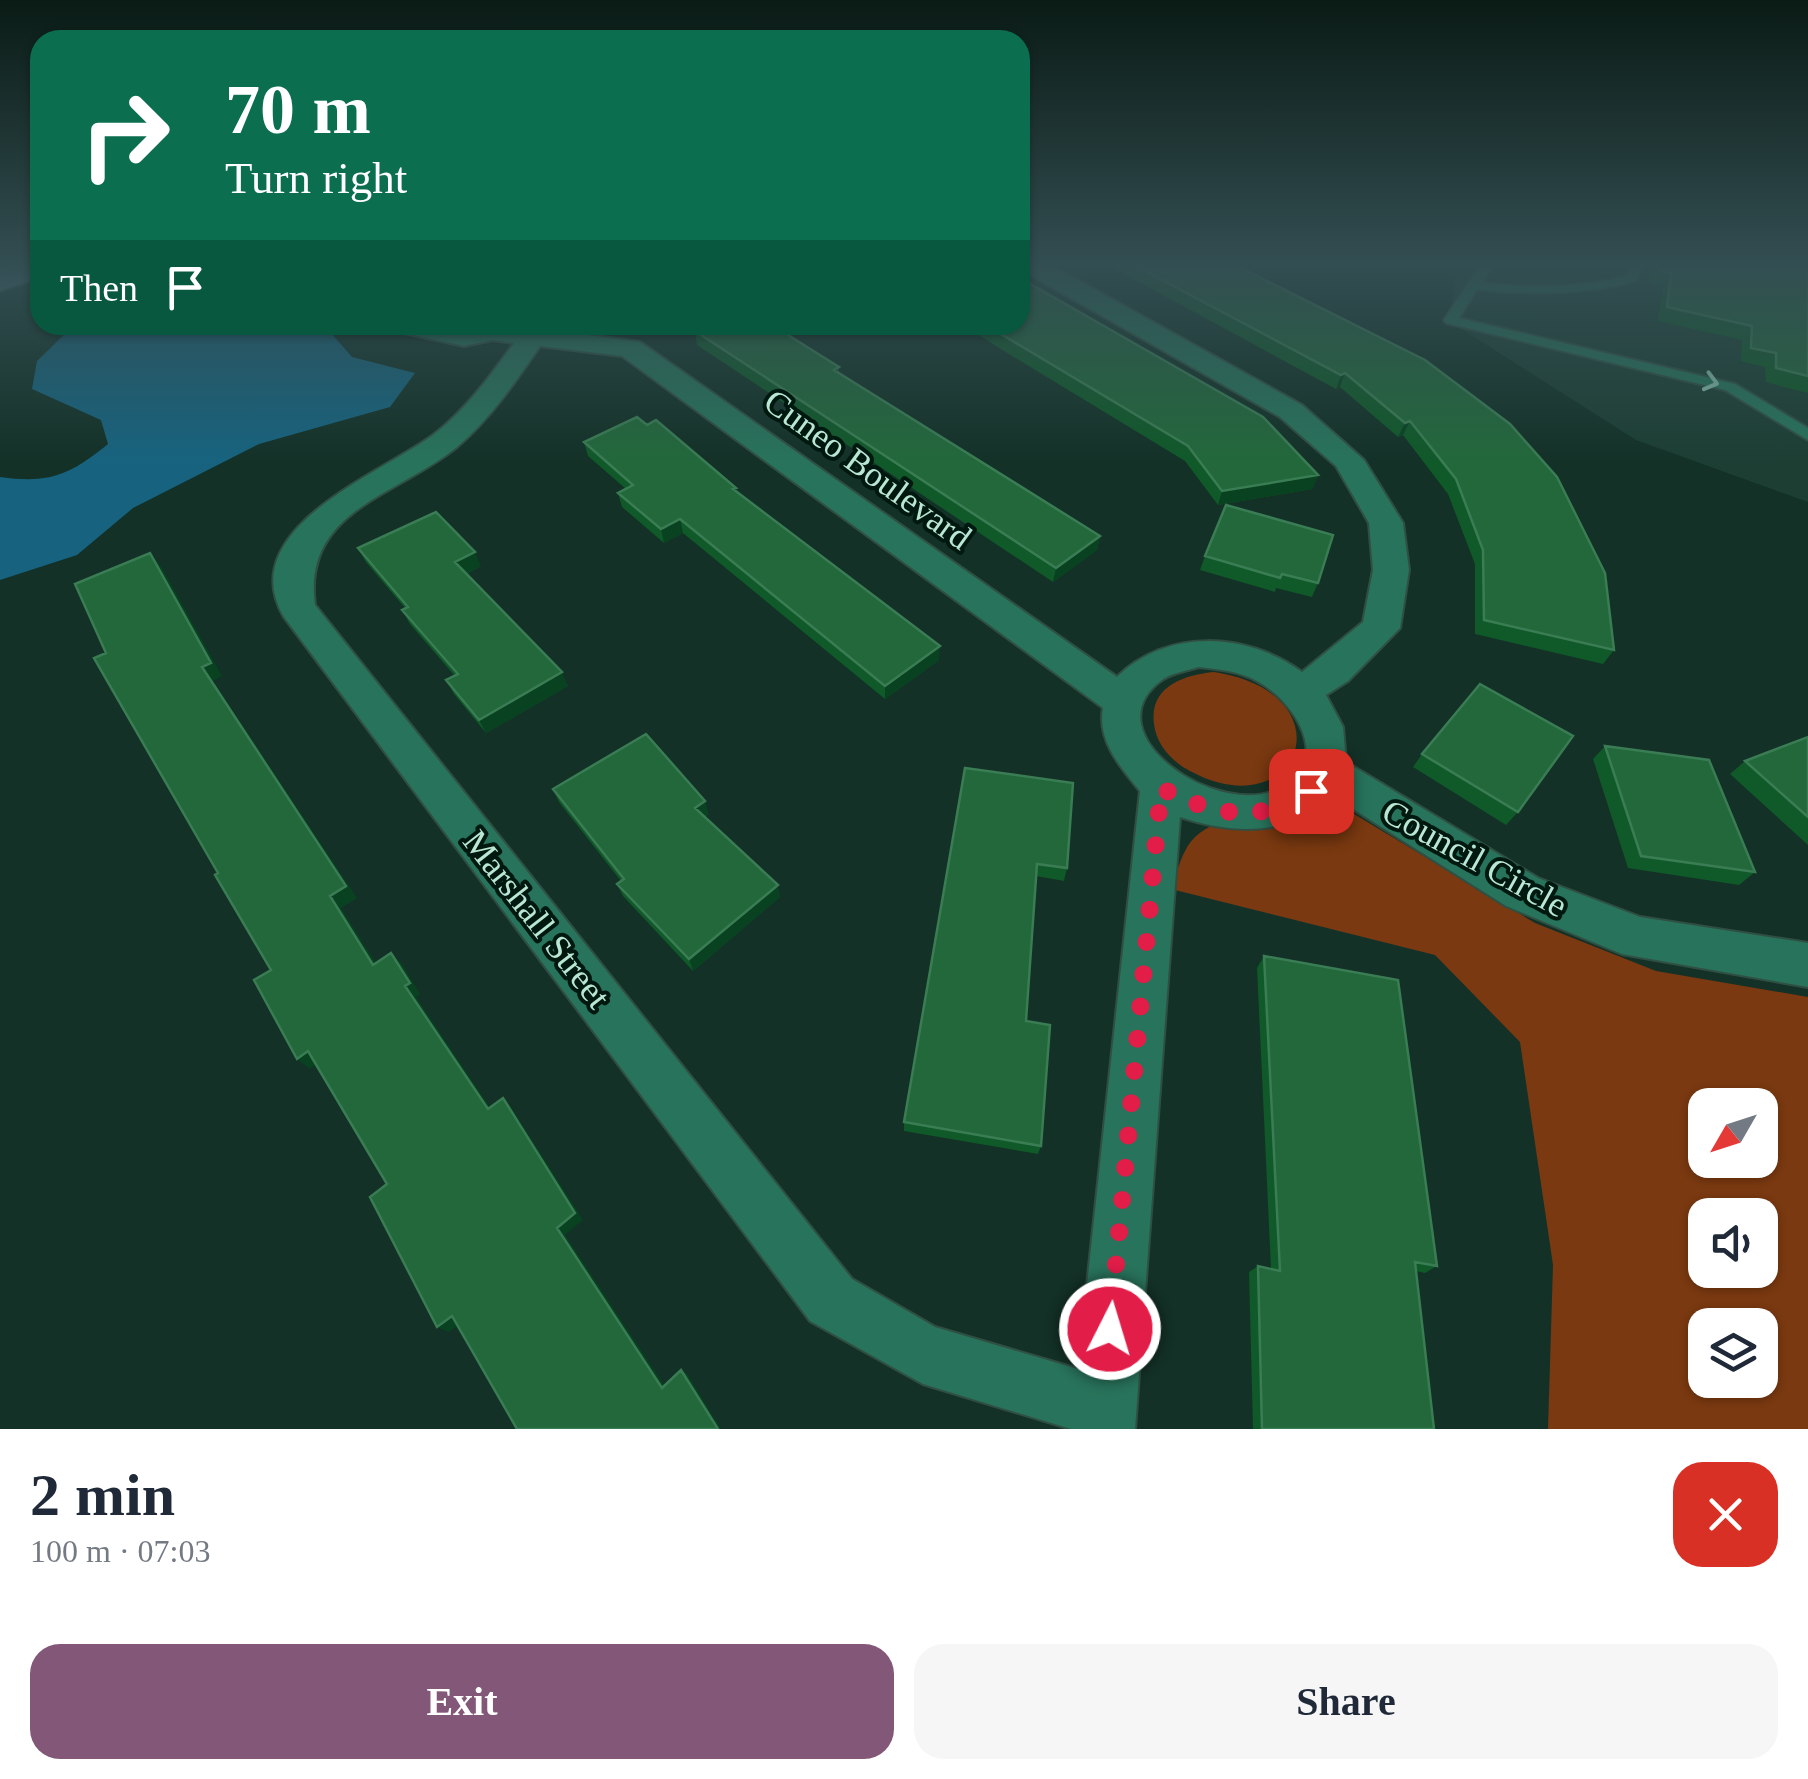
<!DOCTYPE html>
<html lang="en">
<head>
<meta charset="utf-8">
<style>
  :root { --surface:#fff; --page:#f6f6f7; --text:#1f2937; --muted:#747a83; --accent:#825778 }
  body { margin:0; font-family:"Times New Roman",serif; background:var(--page); color:var(--text); height:100vh; display:flex; flex-direction:column; font-size:38px; white-space:nowrap }
  * { box-sizing:border-box; margin:0 }
  p { font-size:32px; color:var(--muted) }
  .icon { flex:none; width:55px; height:55px; fill:none; stroke:currentColor; stroke-width:2; stroke-linecap:round; stroke-linejoin:round }
  .map { position:relative; height:1429px; overflow:hidden }
  .sheet { display:flex; flex-direction:column; background:var(--surface); flex:1 }
  .sheet>* { flex:none }
  .banner { position:absolute; left:30px; top:30px; width:1000px; height:305px; border-radius:30px; box-shadow:0 2px 8px #0004; background:#0b6e4f; color:#fff; overflow:hidden }
  .needle { width:65px; rotate:231deg }
  .tools { position:absolute; left:1688px; top:1088px; display:grid; gap:20px }
  .tools a { display:grid; place-items:center; width:90px; height:90px; border-radius:20px; background:var(--surface); box-shadow:0 2px 8px #0004; font-size:50px }
  .pin { position:absolute; display:grid; place-items:center; width:85px; height:85px; color:#fff; margin:-42px; border-radius:20px; box-shadow:0 5px 15px #0006 }
  .me { position:absolute; width:110px; margin:-55px; rotate:5deg; stroke-linejoin:round; filter:drop-shadow(0 0 8px #0008) }
  .turn { display:flex; align-items:center; gap:35px; height:210px; padding:0 30px; font-size:45px }
  .turn .icon { width:130px; height:130px; stroke-width:2.5 }
  .turn b { display:block; font-size:70px; line-height:85px }
  .then { display:flex; align-items:center; height:95px; padding:0 30px; background:#0003; gap:20px; font-size:38px }
  .round { display:grid; place-items:center; flex:none; width:105px; height:105px; border-radius:30px; background:var(--page) }
  .head { display:flex; align-items:center; justify-content:space-between; height:170px; padding:0 30px }
  h1 { font-size:60px; font-weight:700; line-height:75px }
  .action { display:flex; gap:20px; margin-top:auto; padding:20px 30px }
  .action a { flex:1; height:115px; border-radius:30px; background:var(--accent); color:#fff; font-size:40px; font-weight:700; line-height:115px; text-align:center }
  .action a+a { background:var(--page); color:var(--text) }
  .map>svg:first-child { display:block }
  .built { fill:#1c3e33 }
  .green { fill:#7a3910; fill-rule:evenodd }
  .water { fill:#17637f }
  .lines { fill:none; stroke-linecap:round; stroke-linejoin:round }
  .lane-casing { stroke:#304f43; stroke-width:4 }
  .street-casing { stroke:#304f43; stroke-width:4 }
  .primary-casing { stroke:#304f43; stroke-width:4 }
  .lane { fill:#28735b; fill-rule:evenodd }
  .street { fill:#28735b; fill-rule:evenodd }
  .primary { fill:#5d7792; fill-rule:evenodd }
  .wall { fill:#105929 }
  .shaded-wall { fill:#094220 }
  .building { fill:#22683b; stroke:#3a7c53; stroke-width:2.5 }
  .oneway { stroke:#87beaa }
  .route { stroke:#e11d48; stroke-width:18; stroke-dasharray:0 32.4 }
  .labels { text-anchor:middle; stroke-width:8; stroke-linejoin:round; paint-order:stroke }
  .street-label { font-size:35px; fill:#bae7d4; stroke:#001910 }
</style>
</head>
<body>
<div class="map">
<svg width="1808" height="1429" viewBox="0 0 1808 1429">
  <rect width="100%" height="100%" fill="#133127"/>
  <path class="built" d="M1458,263H1808V502L1636,440L1449,321Z"/>
  <path class="green" d="M1214,672C1351,693 1300,830 1190,771C1172,762 1156,744 1154,724C1149,687 1183,675 1214,672Z
    M1310,810L1349,811L1535,923L1656,971L1808,997V1429H1548L1553,1265L1520,1042L1435,955L1171,889C1176,876 1179,862 1185,851C1205,810 1272,814 1310,810ZM1705,1105H1760V1160H1705ZM1705,1215H1760V1270H1705ZM1705,1325H1760V1380H1705Z"/>
  <path class="water" d="M74,325H324L352,357L415,373L390,407L259,444L133,508L77,555L0,580V477C49,484 70,475 108,444L101,420L32,389L37,361Z"/>
  <g class="lines">
    <defs>
      <path id="lane" d="M1482,263H1494L1482,283C1530,287 1578,289 1626,276L1631,263H1643L1636,281C1583,296 1531,294 1477,290L1459,318L1735,384L1808,428V440L1725,390L1446,323L1444,320Z"/>
      <path id="street" d="M1020,263H1047L1302,405L1364,460L1403,523L1409,570L1400,628L1348,681L1326,695L1343,727L1346,762L1538,878L1640,917L1808,943V987L1622,954L1506,906L1331,795C1290,838 1232,834 1180,817L1135,1429H1071L923,1384L810,1321L284,617C232,529 382,473 433,435C465,411 491,375 514,343L493,340L464,346L395,331L391,325L464,330L470,328L467,325H554L550,330L640,342L1117,677C1167,628 1247,632 1302,672L1363,622L1373,570L1369,523L1336,466L1280,417L1020,269ZM540,346L622,356L1103,708C1097,740 1120,767 1140,791L1078,1369L935,1327L852,1279L315,605C302,510 397,496 457,447C490,419 516,381 540,346ZM1198,667C1218,669 1239,671 1257,681C1295,701 1333,761 1281,788C1218,821 1089,733 1162,680C1171,673 1187,671 1198,667Z"/>
      <path id="primary" d="M15,263H40V278L0,291V268Z"/>
    </defs>
    <use href="#lane" class="lane-casing"/>
    <use href="#street" class="street-casing"/>
    <use href="#primary" class="primary-casing"/>
    <use href="#lane" class="lane"/>
    <use href="#street" class="street"/>
    <use href="#primary" class="primary"/>
  </g>
  <path class="wall" d="M1104,263H1231L1425,360L1614,650L1603,664L1475,634V564L1448,494L1403,435L1398,437L1340,387L1336,389Z
    M1650,263H1808V393L1766,382L1765,367L1741,361L1742,340L1658,321L1663,287L1649,282Z
    M964,325H1020L1318,475L1312,489L1218,505L1185,461L996,346Z
    M695,331L839,367V373L1100,536L1097,550L1053,582L697,345Z
    M584,442L737,493L939,660L885,699L683,533L664,543L622,507L618,493L626,489L588,456Z
    M358,548L481,566L466,574L568,686L486,733L454,694L446,680L455,676L410,624L402,610L405,608L366,562Z
    M1205,556L1318,583L1312,597L1276,588L1275,592L1200,570Z
    M1808,737V845L1730,774L1745,761Z
    M1605,746L1755,872L1739,885L1628,868L1593,759Z
    M1422,754L1518,812L1506,825L1413,767Z
    M965,768L1067,868L1064,881L1036,876L1026,1021L1041,1146L1038,1154L904,1131V1122Z
    M553,789L705,801L708,814L705,817L780,897L693,971L623,896L617,884L621,881L559,802Z
    M1264,956L1437,1266L1425,1273L1416,1271L1434,1429H1253L1249,1272L1258,1266L1271,1269L1257,968Z"/>
  <path class="shaded-wall" d="M1345,373L1340,387L1336,389L1341,375Z
    M1410,421L1403,435L1398,437L1405,423Z
    M1318,475L1312,489L1218,505L1222,491Z
    M680,519L683,533L664,543L661,529Z
    M1100,536L1097,550L1053,582L1056,568Z
    M475,552L481,566L461,576L455,562Z
    M150,553L162,568L222,676L213,681L357,898L341,908L384,976L373,965L330,896L202,667Z
    M940,646L939,660L885,699V686Z
    M562,672L568,686L486,733L479,720Z
    M705,801L708,814L699,820L695,808Z
    M778,885L780,897L693,971L689,959Z
    M391,953L402,964L420,994L416,997L497,1118L488,1109L405,986Z
    M308,1051L321,1061L310,1069L297,1059Z
    M503,1098L511,1107L583,1220L565,1235L668,1391L662,1388L557,1228Z
    M452,1316L463,1321L449,1332L437,1327Z
    M681,1370L687,1374L721,1429H718Z"/>
  <path class="building" d="M1130,263H1231L1425,360L1510,424L1557,477L1605,573L1614,650L1484,620L1483,550L1456,479L1410,421L1405,423L1345,373L1341,375Z
    M1658,263H1808V376L1776,368V353L1751,348L1752,326L1667,307L1671,273L1657,269Z
    M1020,278L1263,417L1318,475L1222,491L1188,446L986,325H1020Z
    M708,325H772L839,367L834,370L1100,536L1056,568L695,331Z
    M637,417L647,425L656,420L736,488L733,489L940,646L885,686L680,519L661,529L618,493L633,485L584,442Z
    M1226,505L1333,535L1318,583L1282,574L1280,578L1205,556Z
    M436,512L475,552L455,562L562,672L479,720L446,680L458,674L402,610L408,607L358,548Z
    M150,553L211,663L202,667L346,886L330,896L373,965L391,953L410,983L405,986L488,1109L503,1098L575,1213L557,1228L662,1388L681,1370L718,1429H517L452,1316L437,1327L370,1197L387,1184L308,1051L297,1059L254,980L271,970L215,875L218,873L94,658L106,653L75,584Z
    M1480,684L1573,736L1518,812L1422,754Z
    M646,734L705,801L695,808L778,885L689,959L617,884L624,879L553,789Z
    M1808,737V817L1745,761Z
    M1605,746L1709,760L1755,872L1641,856Z
    M965,768L1073,783L1067,868L1037,864L1026,1021L1050,1025L1041,1146L904,1122Z
    M1264,956L1398,980L1437,1266L1415,1262L1434,1429H1262L1258,1266L1280,1271Z"/>
  <defs><path id="oneway-chevron" d="M-2-3.5L2.5 0L-2 3.5" fill="none" stroke-width="1.6" stroke-linecap="round" stroke-linejoin="round" transform="scale(2.5)"/></defs>
  <use class="oneway" href="#oneway-chevron" transform="translate(1711 382) rotate(15)"/>
  <linearGradient id="sky" x2="0" y2="1"><stop stop-color="#0a1b15"/><stop offset="0.57" stop-color="#334e52"/><stop offset="1" stop-color="#334e52" stop-opacity="0"/></linearGradient>
  <rect width="1808" height="463" fill="url(#sky)"/>
  <g class="lines">
    <path class="route" d="M1110,1329L1161,788C1213,815 1260,825 1311,791"/>
  </g>
  <g class="labels">
    <g class="street-label">
      <text transform="translate(868 469) rotate(36)" y="12">Cuneo Boulevard</text>
      <text transform="translate(1475 858) rotate(29)" y="12">Council Circle</text>
      <text transform="translate(537 919) rotate(52)" y="12">Marshall Street</text>
    </g>
  </g>
</svg>
<div class="tools">
<a><svg class="needle" viewBox="-14 -14 28 28"><path d="M0-13l5 13h-10z" fill="#e53935"/><path d="M0 13l5-13h-10z" fill="#747a83"/></svg></a>
<a><svg class="icon" aria-label="sound" viewBox="0 0 24 24"><path d="M4 9h4l5-4v14l-5-4H4zM17 9q2 3 0 6"/></svg></a>
<a><svg class="icon" aria-label="layers" viewBox="0 0 24 24"><path d="M12 4l9 5-9 5-9-5zM3 14l9 5 9-5"/></svg></a>
</div>
<div class="pin" style="left:1311px;top:791px;background:#d93025"><svg class="icon" aria-label="arrive" viewBox="0 0 24 24"><path d="M6 21V4h12l-3 4 3 4H6"/></svg></div>
<svg class="me" style="left:1110px;top:1329px" viewBox="-20 -20 40 40"><circle r="17" fill="#e11d48" stroke="#fff" stroke-width="3"/><path d="M0-11L8 9 0 5-8 9z" fill="#fff"/></svg>
<div class="banner">
<div class="turn"><svg class="icon" aria-label="right" viewBox="0 0 24 24"><path d="M7 20v-9h11M14 6l5 5-5 5"/></svg><div><b>70 m</b>Turn right</div></div>
<div class="then">Then<svg class="icon" aria-label="arrive" viewBox="0 0 24 24"><path d="M6 21V4h12l-3 4 3 4H6"/></svg></div>
</div>
</div>
<section class="sheet">
<div class="head"><div><h1>2 min</h1><p>100 m · 07:03</p></div><a class="round" style="background:#d93025;color:#fff"><svg class="icon" aria-label="close" viewBox="0 0 24 24"><path d="M6 6l12 12M18 6L6 18"/></svg></a></div>
<div class="action"><a>Exit</a><a>Share</a></div>
</section>
</body>
</html>
